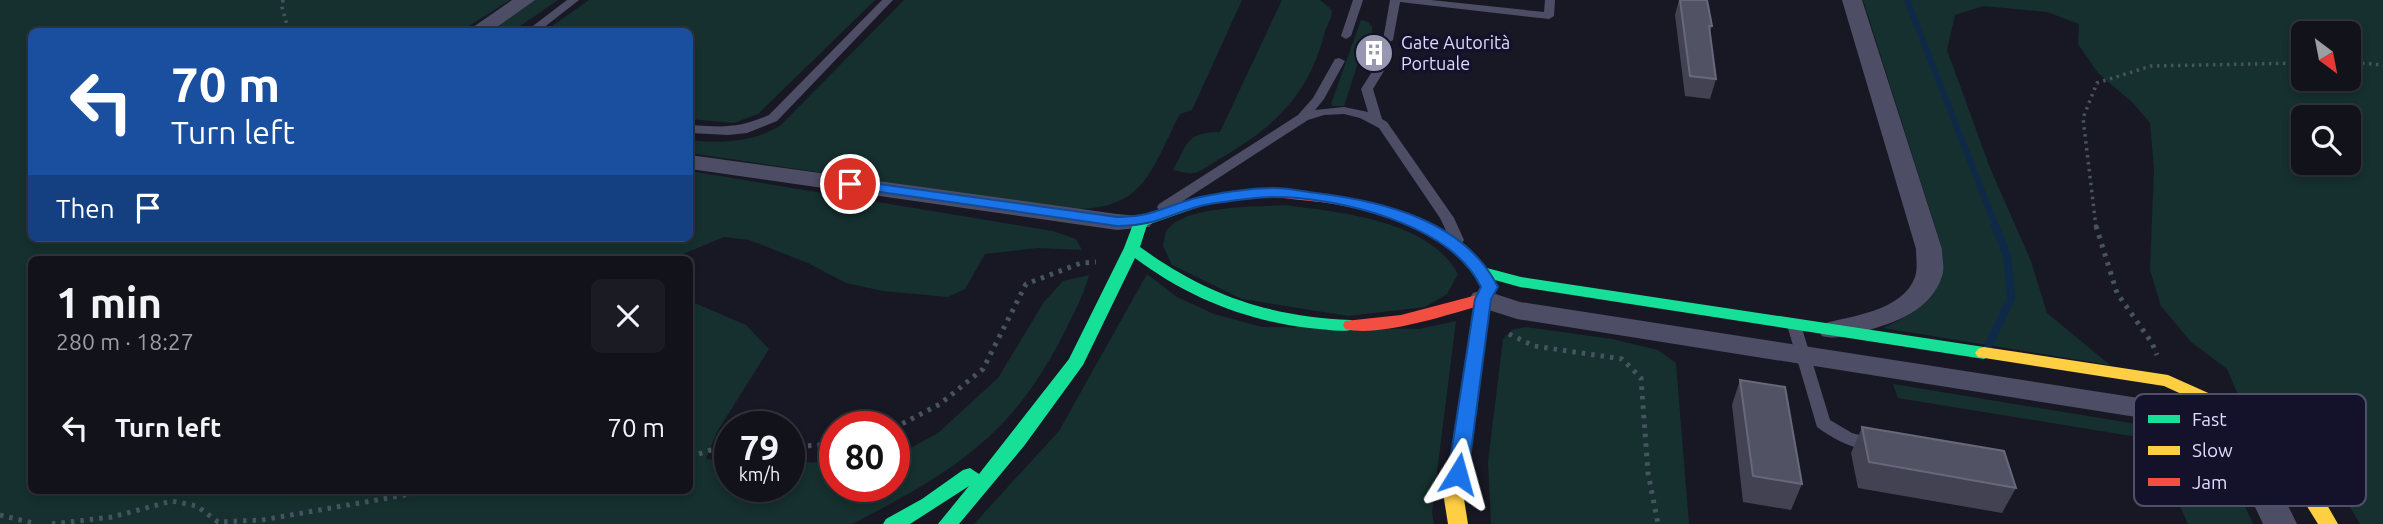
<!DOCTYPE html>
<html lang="en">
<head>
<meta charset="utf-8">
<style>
  :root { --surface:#12121b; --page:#1b1b24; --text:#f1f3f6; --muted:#9c9ea3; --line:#31323a }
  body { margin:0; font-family:Ubuntu,sans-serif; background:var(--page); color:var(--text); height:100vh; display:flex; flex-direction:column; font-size:26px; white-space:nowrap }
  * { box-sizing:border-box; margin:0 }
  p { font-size:23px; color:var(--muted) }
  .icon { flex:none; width:38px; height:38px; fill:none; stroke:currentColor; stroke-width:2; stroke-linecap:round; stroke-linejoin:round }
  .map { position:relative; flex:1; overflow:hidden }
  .details { position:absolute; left:28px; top:256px; width:665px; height:238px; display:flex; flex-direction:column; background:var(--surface); border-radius:10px; box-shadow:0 4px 10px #0003,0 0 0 2px var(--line) }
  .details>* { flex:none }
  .top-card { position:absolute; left:28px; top:28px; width:665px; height:214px; border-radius:10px; box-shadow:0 4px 10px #0003,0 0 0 2px var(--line); background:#1a4fa0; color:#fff; overflow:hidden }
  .needle { width:46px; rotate:148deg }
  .tools { position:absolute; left:2291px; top:21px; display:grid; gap:14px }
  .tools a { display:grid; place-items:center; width:70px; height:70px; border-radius:10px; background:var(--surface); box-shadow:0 4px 10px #0003,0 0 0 2px var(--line); font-size:35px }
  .speed { position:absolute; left:714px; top:411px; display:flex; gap:14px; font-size:35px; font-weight:700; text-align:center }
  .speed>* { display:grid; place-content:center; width:91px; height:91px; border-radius:50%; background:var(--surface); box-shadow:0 4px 10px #0003,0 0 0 2px var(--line); line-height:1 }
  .speed small { font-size:18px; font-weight:400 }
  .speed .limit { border:10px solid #d22; background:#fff; color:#111 }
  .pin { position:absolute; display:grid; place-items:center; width:60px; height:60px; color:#fff; margin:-30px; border:4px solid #fff; border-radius:50%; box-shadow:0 2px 7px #0007 }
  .me { position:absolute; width:77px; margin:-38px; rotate:8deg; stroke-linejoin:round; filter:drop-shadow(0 0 5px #0008) }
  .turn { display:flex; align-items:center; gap:24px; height:147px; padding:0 28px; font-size:32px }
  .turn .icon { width:91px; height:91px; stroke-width:2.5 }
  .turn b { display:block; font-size:49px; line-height:60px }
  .then { display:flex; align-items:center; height:66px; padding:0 28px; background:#0003; gap:14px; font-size:26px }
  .round { display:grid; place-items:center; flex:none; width:74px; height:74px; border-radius:10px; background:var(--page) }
  .headline { display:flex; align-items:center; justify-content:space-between; height:119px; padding:0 28px }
  h1 { font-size:42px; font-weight:700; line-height:52px }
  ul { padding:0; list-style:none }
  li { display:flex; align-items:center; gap:21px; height:105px; padding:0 28px }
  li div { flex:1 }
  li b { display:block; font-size:26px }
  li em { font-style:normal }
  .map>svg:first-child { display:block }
  .green { fill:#15302e; fill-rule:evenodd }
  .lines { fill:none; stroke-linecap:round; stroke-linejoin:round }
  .stream-far1 { stroke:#0f2949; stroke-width:6 }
  .stream { stroke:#0f2949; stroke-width:8 }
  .path-far1 { stroke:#465460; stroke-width:3.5; stroke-dasharray:2.5 4.5; stroke-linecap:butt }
  .path { stroke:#465460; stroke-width:5; stroke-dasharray:3.5 6; stroke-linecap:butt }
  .lane { fill:#4d4e65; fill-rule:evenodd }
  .street { fill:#4d4e65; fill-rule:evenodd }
  .fast { fill:#16e098; fill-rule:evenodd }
  .slow { fill:#ffcf43; fill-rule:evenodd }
  .jam { fill:#f24e42; fill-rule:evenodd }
  .wall { fill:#424253 }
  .building { fill:#525265; stroke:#68687d; stroke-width:2 }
  .route { fill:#1a73e8; stroke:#114b97; stroke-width:2 }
  .labels { text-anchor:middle; stroke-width:7; stroke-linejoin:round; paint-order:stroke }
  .far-poi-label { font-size:18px; fill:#dddcfe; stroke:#14122a; text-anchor:start }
  .key { fill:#14122a; stroke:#504f6a; stroke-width:2 }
  .key-label { font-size:19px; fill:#dddcfe }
</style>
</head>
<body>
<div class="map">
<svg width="2383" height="524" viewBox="0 0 2383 524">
  <rect width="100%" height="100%" fill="#181824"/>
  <path class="green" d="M0,0H510L461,31L32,32V238H690V171L1053,231L1076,239L1082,250L1037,248L985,254L965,289L948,297L883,291L846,283L808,263L749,240L724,237L671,259H32V490H690V301L746,325L769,349L717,432L706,459L730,461V486H789V462L835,463V486H894V457L938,433L998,378L1044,302L1063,281L1089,275C1083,298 1071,318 1061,339C1009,439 949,474 852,524H0Z
    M533,0H558L513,31L485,32Z
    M589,0H875L758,114L734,123L690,119V32L545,31Z
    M904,0H1242L1192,110L1180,114C1148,175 1145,211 1066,209L690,153V140C719,144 756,142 781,125Z
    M1282,0H1320L1332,10C1332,20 1326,25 1324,35C1308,95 1275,126 1223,157C1215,161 1203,171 1194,173C1188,174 1179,171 1173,170C1189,142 1185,133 1220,132Z
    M1863,0H2383V524H2360L2323,462L2302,444L2241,402L2227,369L2191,342L2161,306L2150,270L2154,169L2150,123L2133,103L2098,73L2078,44L2079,24L2047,12L1983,6L1955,15L1947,50L1990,168L2031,261L2047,313L2110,365L1883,328C1924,308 1949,295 1941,245ZM2303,33H2348V79H2303ZM2303,117H2348V163H2303Z
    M1361,20L1368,22L1372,27V36L1365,41L1344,106H1333L1331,104Z
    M1285,205C1339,212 1429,220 1458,274L1447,294L1425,307L1348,316L1242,299L1172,265L1163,246C1164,242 1165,233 1167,230C1185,205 1256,207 1285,205Z
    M1147,274L1177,297L1214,314L1262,327L1419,329L1456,321L1432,512L1434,524H974L1059,431Z
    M1526,327L1612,339L1658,350L1676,363L1689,524H1491L1488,462L1503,339L1512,330Z
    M1893,384L2179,431L2222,456L2253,524H2188L2150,439L1898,398Z"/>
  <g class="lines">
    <path class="stream-far1" d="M1907,0L1996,227"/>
    <path class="stream" d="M1988,347L2011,298L2007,255L1995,226"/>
    <path class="path-far1" d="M283,0L282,7L289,32
      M2348,62L2383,65
      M2096,227L2083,118L2097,83L2151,66L2303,63"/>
    <path class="path" d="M2096,226L2117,293L2152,343L2157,355
      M1509,334L1534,346L1622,359L1641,378L1648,473L1658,524
      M894,428L940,404L983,369L1026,284L1081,263L1096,262
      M789,447L835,444
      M690,457L711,450L730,449
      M0,515L37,524
      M52,524L112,517L172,501L197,506L218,522L262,520L434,490"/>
    <path class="lane" d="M567,0H579L538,32H525Z
      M882,0H893L777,121L747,133L728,135L690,133V125C723,127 737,129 769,115Z
      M1353,0H1363L1351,36L1346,39L1341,36Z
      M1390,0H1431L1544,12L1545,0H1555L1554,16L1549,19L1400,2L1393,40L1388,43L1383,40Z
      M1339,58L1345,61L1324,99L1315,110L1344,107L1368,112L1361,89L1377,64H1385L1387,66L1373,89L1382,119L1387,122L1454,218L1464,240L1462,243H1452L1440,218L1379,128L1360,118L1344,114L1324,115L1308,120L1169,210H1159L1157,207L1159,204L1298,115L1313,98L1335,59Z
      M1794,320L1801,325L1830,420L1852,433L1878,440L1880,444L1878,448C1859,454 1832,438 1817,427L1787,325Z"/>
    <path class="street" d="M512,0H535L490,32H466Z
      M1842,0H1862L1942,249C1942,258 1945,268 1942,276C1932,310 1895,323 1865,331C1850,335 1837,340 1822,336L1818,330L1822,324C1851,316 1903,311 1915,277C1918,268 1916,258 1916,249Z
      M690,155L1117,214L1149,217L1153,222L1149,227L1117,230L690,169Z
      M1483,290L1520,302L2171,403C2247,431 2262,452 2297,524H2263C2235,462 2219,445 2155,420L1517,319L1473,305L1469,299L1473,293Z"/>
    <path class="fast" d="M1274,188L1281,192L1279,195L1207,204L1147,225L1140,247C1208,296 1268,316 1351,320L1359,325L1357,329C1342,333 1324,329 1309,328C1244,320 1187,297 1135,258L1083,365L1024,446L959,524H938L969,486L910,524H883L886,519L922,499L963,470L970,468L979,474L1069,359L1124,248L1135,219L1205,196Z
      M1483,267L1521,277L1984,347L1993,353L1984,359L1520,287L1477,275L1475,272Z"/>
    <path class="slow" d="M1483,294L1491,299L1464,499L1468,524H1448L1444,499L1475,299Z
      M1984,347L2168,375L2224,400L2257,417L2286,440L2307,470L2338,524H2318L2272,450L2245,427L2212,408L2164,386L1978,357L1975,353L1978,349Z"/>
    <path class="jam" d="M1274,188C1345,196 1423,203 1476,256C1485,264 1491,277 1498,287L1489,303C1453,313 1380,338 1345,329L1343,325L1345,321L1401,315L1477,295L1482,287C1446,230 1391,213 1327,203C1308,200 1288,200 1269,195L1267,192Z"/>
  </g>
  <path class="wall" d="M1679,0H1707L1712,26L1710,32L1716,79L1710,99L1685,96L1675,15Z
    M1740,380L1802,484L1791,510L1743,502L1732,405Z
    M1862,427L2016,488L2002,513L1858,488L1851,453Z"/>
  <path class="building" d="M1680,0H1707L1712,26H1709L1716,79L1690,76Z
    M1740,380L1785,387L1802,484L1753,476Z
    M1862,427L2004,451L2016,488L1869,462Z"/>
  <path class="route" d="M850,180L1117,217C1154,218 1172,202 1205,196C1226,192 1252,188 1274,188C1287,188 1302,191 1316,193C1383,201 1465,221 1498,287L1491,299L1468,474L1465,479H1451L1448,474L1475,299L1481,287C1451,224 1338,197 1274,197C1254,197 1230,201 1210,204C1175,210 1157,227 1117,226L845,187L843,184L845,181Z"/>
  <defs>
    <symbol id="building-disc" viewBox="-11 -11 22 22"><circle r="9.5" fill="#9897b2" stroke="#14122a"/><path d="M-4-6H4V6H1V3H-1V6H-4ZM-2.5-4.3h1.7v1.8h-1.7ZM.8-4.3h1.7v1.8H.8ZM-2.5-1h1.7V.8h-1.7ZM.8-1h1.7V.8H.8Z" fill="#fff"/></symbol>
  </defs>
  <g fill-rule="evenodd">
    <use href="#building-disc" x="1352" y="31" width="44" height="44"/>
  </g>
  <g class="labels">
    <g class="far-poi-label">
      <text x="1401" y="49">Gate Autorità<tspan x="1401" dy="21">Portuale</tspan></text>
    </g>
  </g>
  <rect x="2134" y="394" width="232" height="112" rx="10" class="key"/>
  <rect x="2148" y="415" width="32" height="8" fill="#16e098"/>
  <rect x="2148" y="446" width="32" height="9" fill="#ffcf43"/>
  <rect x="2148" y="478" width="32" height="8" fill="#f24e42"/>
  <g class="key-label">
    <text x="2192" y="426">Fast</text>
    <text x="2192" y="457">Slow</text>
    <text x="2192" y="489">Jam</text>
  </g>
</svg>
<div class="tools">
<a><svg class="needle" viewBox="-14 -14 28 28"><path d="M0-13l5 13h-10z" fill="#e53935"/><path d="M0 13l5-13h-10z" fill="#9c9ea3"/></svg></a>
<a><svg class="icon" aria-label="search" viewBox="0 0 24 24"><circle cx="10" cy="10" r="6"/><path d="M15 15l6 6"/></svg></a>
</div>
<div class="speed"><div>79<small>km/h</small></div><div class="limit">80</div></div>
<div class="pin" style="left:850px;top:184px;background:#d93025"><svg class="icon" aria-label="arrive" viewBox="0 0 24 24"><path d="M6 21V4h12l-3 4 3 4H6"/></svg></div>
<svg class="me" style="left:1458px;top:474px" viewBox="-20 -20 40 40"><path d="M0-17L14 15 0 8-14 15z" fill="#1a73e8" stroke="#fff" stroke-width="4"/></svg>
<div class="top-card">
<div class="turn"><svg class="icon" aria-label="left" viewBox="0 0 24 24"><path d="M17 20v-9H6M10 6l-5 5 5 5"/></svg><div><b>70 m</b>Turn left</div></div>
<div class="then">Then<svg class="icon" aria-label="arrive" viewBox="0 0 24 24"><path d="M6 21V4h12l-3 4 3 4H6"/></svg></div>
</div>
<section class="details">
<div class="headline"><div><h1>1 min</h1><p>280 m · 18:27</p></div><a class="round"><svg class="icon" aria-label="close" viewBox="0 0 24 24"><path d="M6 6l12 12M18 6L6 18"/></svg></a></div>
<ul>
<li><svg class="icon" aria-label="left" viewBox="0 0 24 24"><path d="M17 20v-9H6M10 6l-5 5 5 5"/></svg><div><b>Turn left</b></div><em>70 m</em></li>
</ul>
</section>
</div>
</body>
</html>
